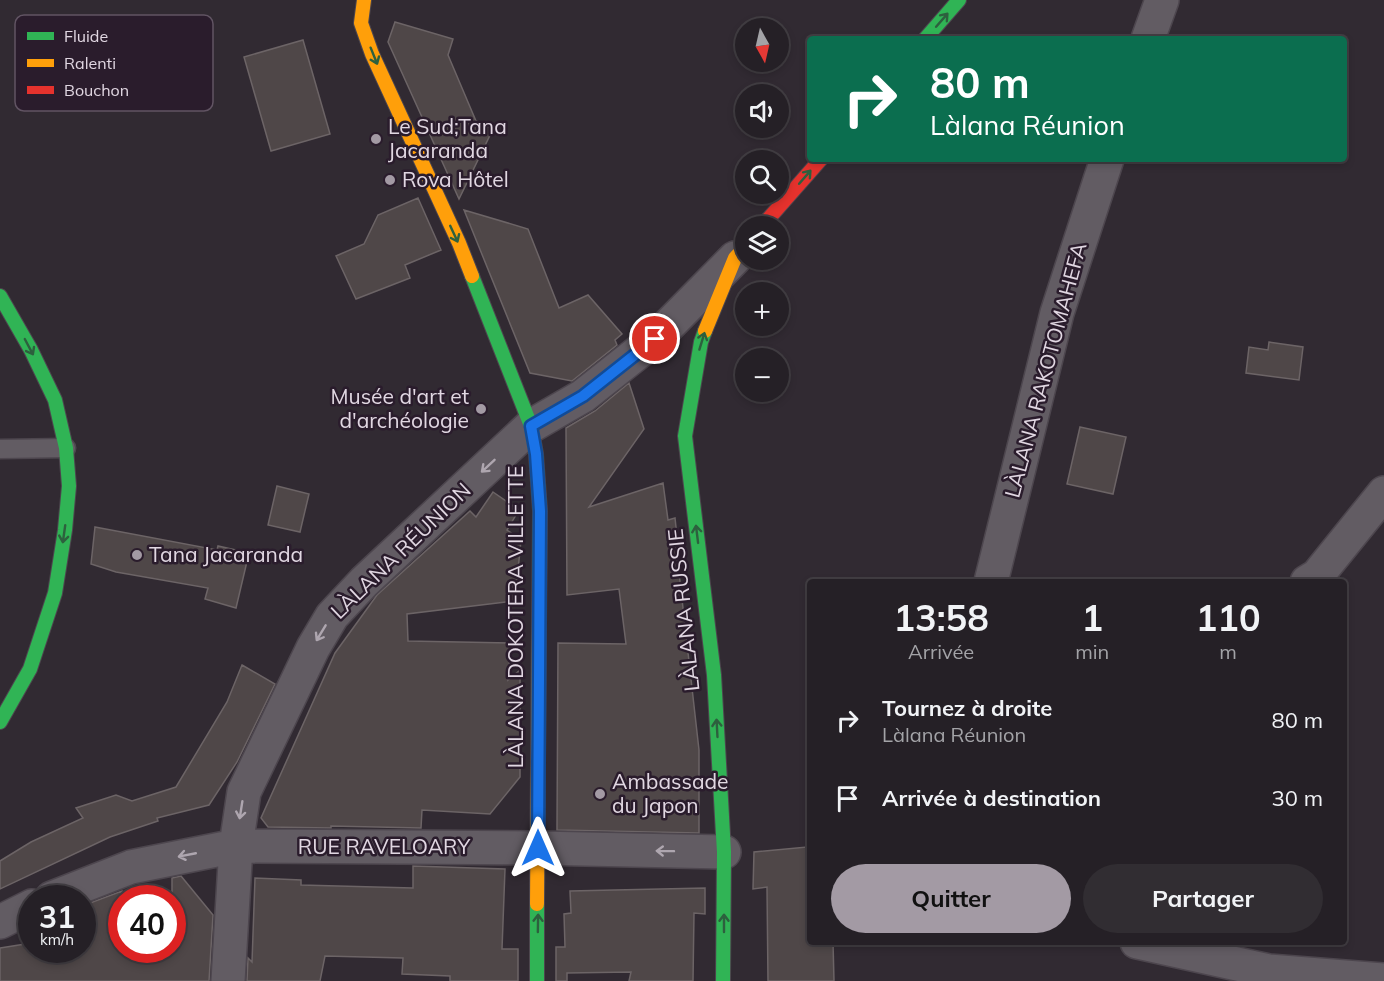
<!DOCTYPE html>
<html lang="fr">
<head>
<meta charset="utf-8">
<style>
  :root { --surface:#252026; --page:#312d32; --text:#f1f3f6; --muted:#a3a3a7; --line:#423e43; --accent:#a39aa4 }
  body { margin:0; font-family:Mulish,sans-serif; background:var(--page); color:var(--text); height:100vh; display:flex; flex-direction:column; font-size:22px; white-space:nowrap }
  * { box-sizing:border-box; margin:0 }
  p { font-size:20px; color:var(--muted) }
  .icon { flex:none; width:33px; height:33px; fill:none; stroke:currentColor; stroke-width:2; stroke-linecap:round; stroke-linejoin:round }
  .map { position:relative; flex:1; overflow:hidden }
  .panel { position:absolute; left:807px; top:579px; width:540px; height:366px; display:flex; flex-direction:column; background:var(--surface); border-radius:6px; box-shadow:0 3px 9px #0003,0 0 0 2px var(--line) }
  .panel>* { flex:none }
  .hud { position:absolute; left:807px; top:36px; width:540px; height:126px; border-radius:6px; box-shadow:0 3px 9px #0003,0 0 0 2px var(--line); background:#0b6e4f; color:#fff; overflow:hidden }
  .needle { width:39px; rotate:172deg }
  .buttons { position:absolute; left:735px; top:18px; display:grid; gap:12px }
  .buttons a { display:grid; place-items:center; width:54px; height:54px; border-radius:50%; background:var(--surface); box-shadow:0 3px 9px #0003,0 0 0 2px var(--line); font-size:30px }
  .speed { position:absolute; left:18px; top:885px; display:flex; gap:12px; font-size:30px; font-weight:700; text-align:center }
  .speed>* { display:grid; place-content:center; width:78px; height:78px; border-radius:50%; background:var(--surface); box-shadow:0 3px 9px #0003,0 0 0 2px var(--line); line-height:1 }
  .speed small { font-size:15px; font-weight:400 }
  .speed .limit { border:9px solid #d22; background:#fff; color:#111 }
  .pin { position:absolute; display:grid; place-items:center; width:51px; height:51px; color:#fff; margin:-26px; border:3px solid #fff; border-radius:50%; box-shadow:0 2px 6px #0007 }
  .me { position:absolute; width:66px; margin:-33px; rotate:0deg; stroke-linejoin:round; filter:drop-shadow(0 0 4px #0008) }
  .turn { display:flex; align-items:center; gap:21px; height:126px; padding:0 24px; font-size:27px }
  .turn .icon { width:78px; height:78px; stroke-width:2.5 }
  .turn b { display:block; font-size:42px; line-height:51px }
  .eta { display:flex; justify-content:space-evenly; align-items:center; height:102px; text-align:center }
  .eta b { font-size:36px; font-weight:700; line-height:42px }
  .button { display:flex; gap:12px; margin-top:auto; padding:12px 24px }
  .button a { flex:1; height:69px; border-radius:36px; background:var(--accent); color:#111; font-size:24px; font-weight:700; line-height:69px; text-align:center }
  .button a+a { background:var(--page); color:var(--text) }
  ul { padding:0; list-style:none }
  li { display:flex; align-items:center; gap:18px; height:78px; padding:0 24px }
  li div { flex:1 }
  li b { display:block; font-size:22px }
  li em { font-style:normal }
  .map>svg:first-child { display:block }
  .building { fill:#4f4748; stroke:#6c6466; stroke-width:1.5 }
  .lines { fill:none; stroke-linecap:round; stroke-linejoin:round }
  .lane-casing { stroke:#4d464e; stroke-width:21 }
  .street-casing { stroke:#4d464e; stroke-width:36 }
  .fast-casing { stroke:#4d464e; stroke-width:16 }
  .slow-casing { stroke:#4d464e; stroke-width:16 }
  .jam-casing { stroke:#4d464e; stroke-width:16 }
  .lane { stroke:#625c63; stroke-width:18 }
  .street { stroke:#625c63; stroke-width:33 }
  .fast { stroke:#30b455; stroke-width:14 }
  .slow { stroke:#ff9f0a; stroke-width:14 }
  .jam { stroke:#e5322d; stroke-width:14 }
  .oneway { stroke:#2d603e }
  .oneway2 { stroke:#aea6af }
  .route-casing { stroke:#114b97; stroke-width:15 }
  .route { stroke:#1a73e8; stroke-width:10 }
  .poi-dot { fill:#a39aa4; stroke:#2a1c2c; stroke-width:2 }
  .labels { text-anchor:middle; stroke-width:5; stroke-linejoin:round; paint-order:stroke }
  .poi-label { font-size:21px; fill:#e1d7e2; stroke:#2a1c2c; text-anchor:start }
  .street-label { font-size:21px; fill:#e1d7e2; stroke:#2a1c2c }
  .key { fill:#2a1c2c; stroke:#615463; stroke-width:1.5 }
  .key-label { font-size:16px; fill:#e1d7e2 }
</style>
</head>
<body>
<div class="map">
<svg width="1384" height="981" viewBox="0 0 1384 981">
  <rect width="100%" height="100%" fill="#312a32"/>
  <path class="building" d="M395,22L453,39L448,55L476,121L493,129L459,199L388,42Z
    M303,40L330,134L271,151L244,57Z
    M418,198L441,250L405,265L410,278L356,299L336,256L364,244L378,215Z
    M464,210L528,229L559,308L588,295L622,334L615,340L617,345L572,381L530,373Z
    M1269,342L1303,347L1299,380L1246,373L1249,347L1268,350Z
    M629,383L644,429L589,507L663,483L668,520L675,518L679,555H677L699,750V833L557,830L558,643L626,644L619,589L567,595L566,428L595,411Z
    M1080,427L1126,437L1113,494L1067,484Z
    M277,486L309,494L300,532L268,525Z
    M493,492L519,510L507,530L521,540L515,601L407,614L408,641L511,643L508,680L520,670V777L490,814L422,810L421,828L331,826V828L268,827L261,818L335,653L377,595L470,511L476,517Z
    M95,527L217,550L218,546L249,553L236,608L205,599L208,588L116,572L91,564Z
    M242,665L275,684L237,762L209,805L157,818L158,821L110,837L0,889V861L31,842L83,818L76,808L116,795L132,801L176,787L227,702Z
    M807,847L810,887V942H833L834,981H768L767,887L753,889L754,852Z
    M413,866L505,869L502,949H518V981H450V976L402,974L403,958L325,956L320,981H247L248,958L252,962L255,878L301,880V885L413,888Z
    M181,876L213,915L209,981H0V948L32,943V950H82V906L122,891V950H172V878Z
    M705,888V914L694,913L693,981H629L631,972L567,973V981H556V947H565L564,914L571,913L570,891Z"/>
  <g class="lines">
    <defs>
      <path id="lane" d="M0,449L66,448"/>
      <path id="street" d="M1148,39L1162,0
        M991,582L1057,313L1107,159
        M1307,582L1317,576L1384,493
        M52,898L131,867L236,846L538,848L724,852
        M0,922L32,906
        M1137,942L1269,971L1384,980
        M228,981L236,846L244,792L313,648L332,616L364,582L531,426L583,396L655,339L735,258"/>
      <path id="fast" d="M925,39L959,0
        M472,276L531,426L536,454L540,511L539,625
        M0,296L31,350L55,400L66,448L69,486L65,530L55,593L30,669L0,722
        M705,331L701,342L685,436L714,675L724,852L723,981
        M537,981V904"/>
      <path id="slow" d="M364,0L361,23L372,54L459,243L472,276
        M705,331L735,258L746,246
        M537,904L539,625"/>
      <path id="jam" d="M762,226L821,159"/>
    </defs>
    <use href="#lane" class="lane-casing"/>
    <use href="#street" class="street-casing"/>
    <use href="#fast" class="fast-casing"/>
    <use href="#slow" class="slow-casing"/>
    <use href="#jam" class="jam-casing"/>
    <use href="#lane" class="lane"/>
    <use href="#street" class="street"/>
    <use href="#fast" class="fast"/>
    <use href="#slow" class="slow"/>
    <use href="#jam" class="jam"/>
  </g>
  <defs><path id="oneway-shaft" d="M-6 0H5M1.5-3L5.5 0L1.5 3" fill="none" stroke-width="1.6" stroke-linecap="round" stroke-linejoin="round" transform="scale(1.5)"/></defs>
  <g class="oneway">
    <use href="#oneway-shaft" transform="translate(942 20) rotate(-49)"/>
    <use href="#oneway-shaft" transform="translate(374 56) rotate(68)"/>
    <use href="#oneway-shaft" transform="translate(805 177) rotate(-49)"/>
    <use href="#oneway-shaft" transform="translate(454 234) rotate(65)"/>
    <use href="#oneway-shaft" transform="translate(702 341) rotate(-73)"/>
    <use href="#oneway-shaft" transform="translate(29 347) rotate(62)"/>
    <use href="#oneway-shaft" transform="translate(64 534) rotate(98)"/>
    <use href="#oneway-shaft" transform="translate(697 534) rotate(-97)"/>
    <use href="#oneway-shaft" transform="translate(717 728) rotate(-93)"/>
    <use href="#oneway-shaft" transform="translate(538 923) rotate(-89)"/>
    <use href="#oneway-shaft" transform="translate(724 923) rotate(-90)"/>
  </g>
  <g class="oneway2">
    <use href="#oneway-shaft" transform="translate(488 466) rotate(137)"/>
    <use href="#oneway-shaft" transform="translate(321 633) rotate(121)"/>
    <use href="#oneway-shaft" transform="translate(241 810) rotate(99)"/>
    <use href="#oneway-shaft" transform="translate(665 851) rotate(-179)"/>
    <use href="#oneway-shaft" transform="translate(187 855) rotate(169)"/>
  </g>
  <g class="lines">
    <defs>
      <path id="route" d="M538,848L540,511L536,454L531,426L583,396L655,339"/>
    </defs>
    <use href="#route" class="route-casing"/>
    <use href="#route" class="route"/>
  </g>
  <g class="poi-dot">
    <circle cx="376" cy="139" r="6"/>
    <circle cx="390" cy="180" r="6"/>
    <circle cx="481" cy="409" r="6"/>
    <circle cx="137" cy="555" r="6"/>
    <circle cx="600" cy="794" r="6"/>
  </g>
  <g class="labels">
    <g class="poi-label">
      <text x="388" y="134">Le Sud;Tana<tspan x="388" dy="24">Jacaranda</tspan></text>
      <text x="402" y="187">Rova Hôtel</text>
      <text x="469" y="404" text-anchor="end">Musée d'art et<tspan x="469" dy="24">d'archéologie</tspan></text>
      <text x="149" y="562">Tana Jacaranda</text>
      <text x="612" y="789">Ambassade<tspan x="612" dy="24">du Japon</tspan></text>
    </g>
    <g class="street-label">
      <text transform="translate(1046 370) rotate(-75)" y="7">LÀLANA RAKOTOMAHEFA</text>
      <text transform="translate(401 551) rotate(-44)" y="7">LÀLANA RÉUNION</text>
      <text transform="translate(684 610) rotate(-96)" y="7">LÀLANA RUSSIE</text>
      <text transform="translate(516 617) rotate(-90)" y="7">LÀLANA DOKOTERA VILLETTE</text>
      <text x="384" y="854">RUE RAVELOARY</text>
    </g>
  </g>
  <rect x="15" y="15" width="198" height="96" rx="9" class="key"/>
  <rect x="27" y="32" width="27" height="8" fill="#30b455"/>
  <rect x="27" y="59" width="27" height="8" fill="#ff9f0a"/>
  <rect x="27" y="86" width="27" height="8" fill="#e5322d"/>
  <g class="key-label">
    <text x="64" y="42">Fluide</text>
    <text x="64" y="69">Ralenti</text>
    <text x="64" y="96">Bouchon</text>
  </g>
</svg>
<div class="buttons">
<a><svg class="needle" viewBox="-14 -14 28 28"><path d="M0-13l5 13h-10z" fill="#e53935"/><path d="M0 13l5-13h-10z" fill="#a3a3a7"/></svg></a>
<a><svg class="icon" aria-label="sound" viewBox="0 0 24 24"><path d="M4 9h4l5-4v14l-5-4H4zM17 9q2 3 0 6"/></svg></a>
<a><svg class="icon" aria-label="search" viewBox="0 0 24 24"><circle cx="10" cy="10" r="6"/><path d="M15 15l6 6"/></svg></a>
<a><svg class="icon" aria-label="layers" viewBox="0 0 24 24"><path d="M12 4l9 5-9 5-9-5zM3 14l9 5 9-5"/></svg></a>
<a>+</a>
<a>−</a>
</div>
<div class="speed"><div>31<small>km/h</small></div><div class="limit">40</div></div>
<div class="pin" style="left:655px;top:339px;background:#d93025"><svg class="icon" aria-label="arrive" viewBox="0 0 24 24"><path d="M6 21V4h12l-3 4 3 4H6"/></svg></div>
<svg class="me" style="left:538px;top:848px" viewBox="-20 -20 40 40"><path d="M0-17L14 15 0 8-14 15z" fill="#1a73e8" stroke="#fff" stroke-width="4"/></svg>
<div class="hud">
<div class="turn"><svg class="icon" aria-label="right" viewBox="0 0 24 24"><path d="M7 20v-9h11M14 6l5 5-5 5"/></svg><div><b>80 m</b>Làlana Réunion</div></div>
</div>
<section class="panel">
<div class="eta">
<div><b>13:58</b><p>Arrivée</p></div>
<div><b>1</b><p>min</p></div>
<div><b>110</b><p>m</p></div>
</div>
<ul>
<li><svg class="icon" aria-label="right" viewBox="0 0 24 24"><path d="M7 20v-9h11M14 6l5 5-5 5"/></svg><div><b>Tournez à droite</b><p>Làlana Réunion</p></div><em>80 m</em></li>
<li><svg class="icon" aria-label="arrive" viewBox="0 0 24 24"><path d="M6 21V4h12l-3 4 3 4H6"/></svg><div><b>Arrivée à destination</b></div><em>30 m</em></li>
</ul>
<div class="button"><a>Quitter</a><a>Partager</a></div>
</section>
</div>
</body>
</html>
